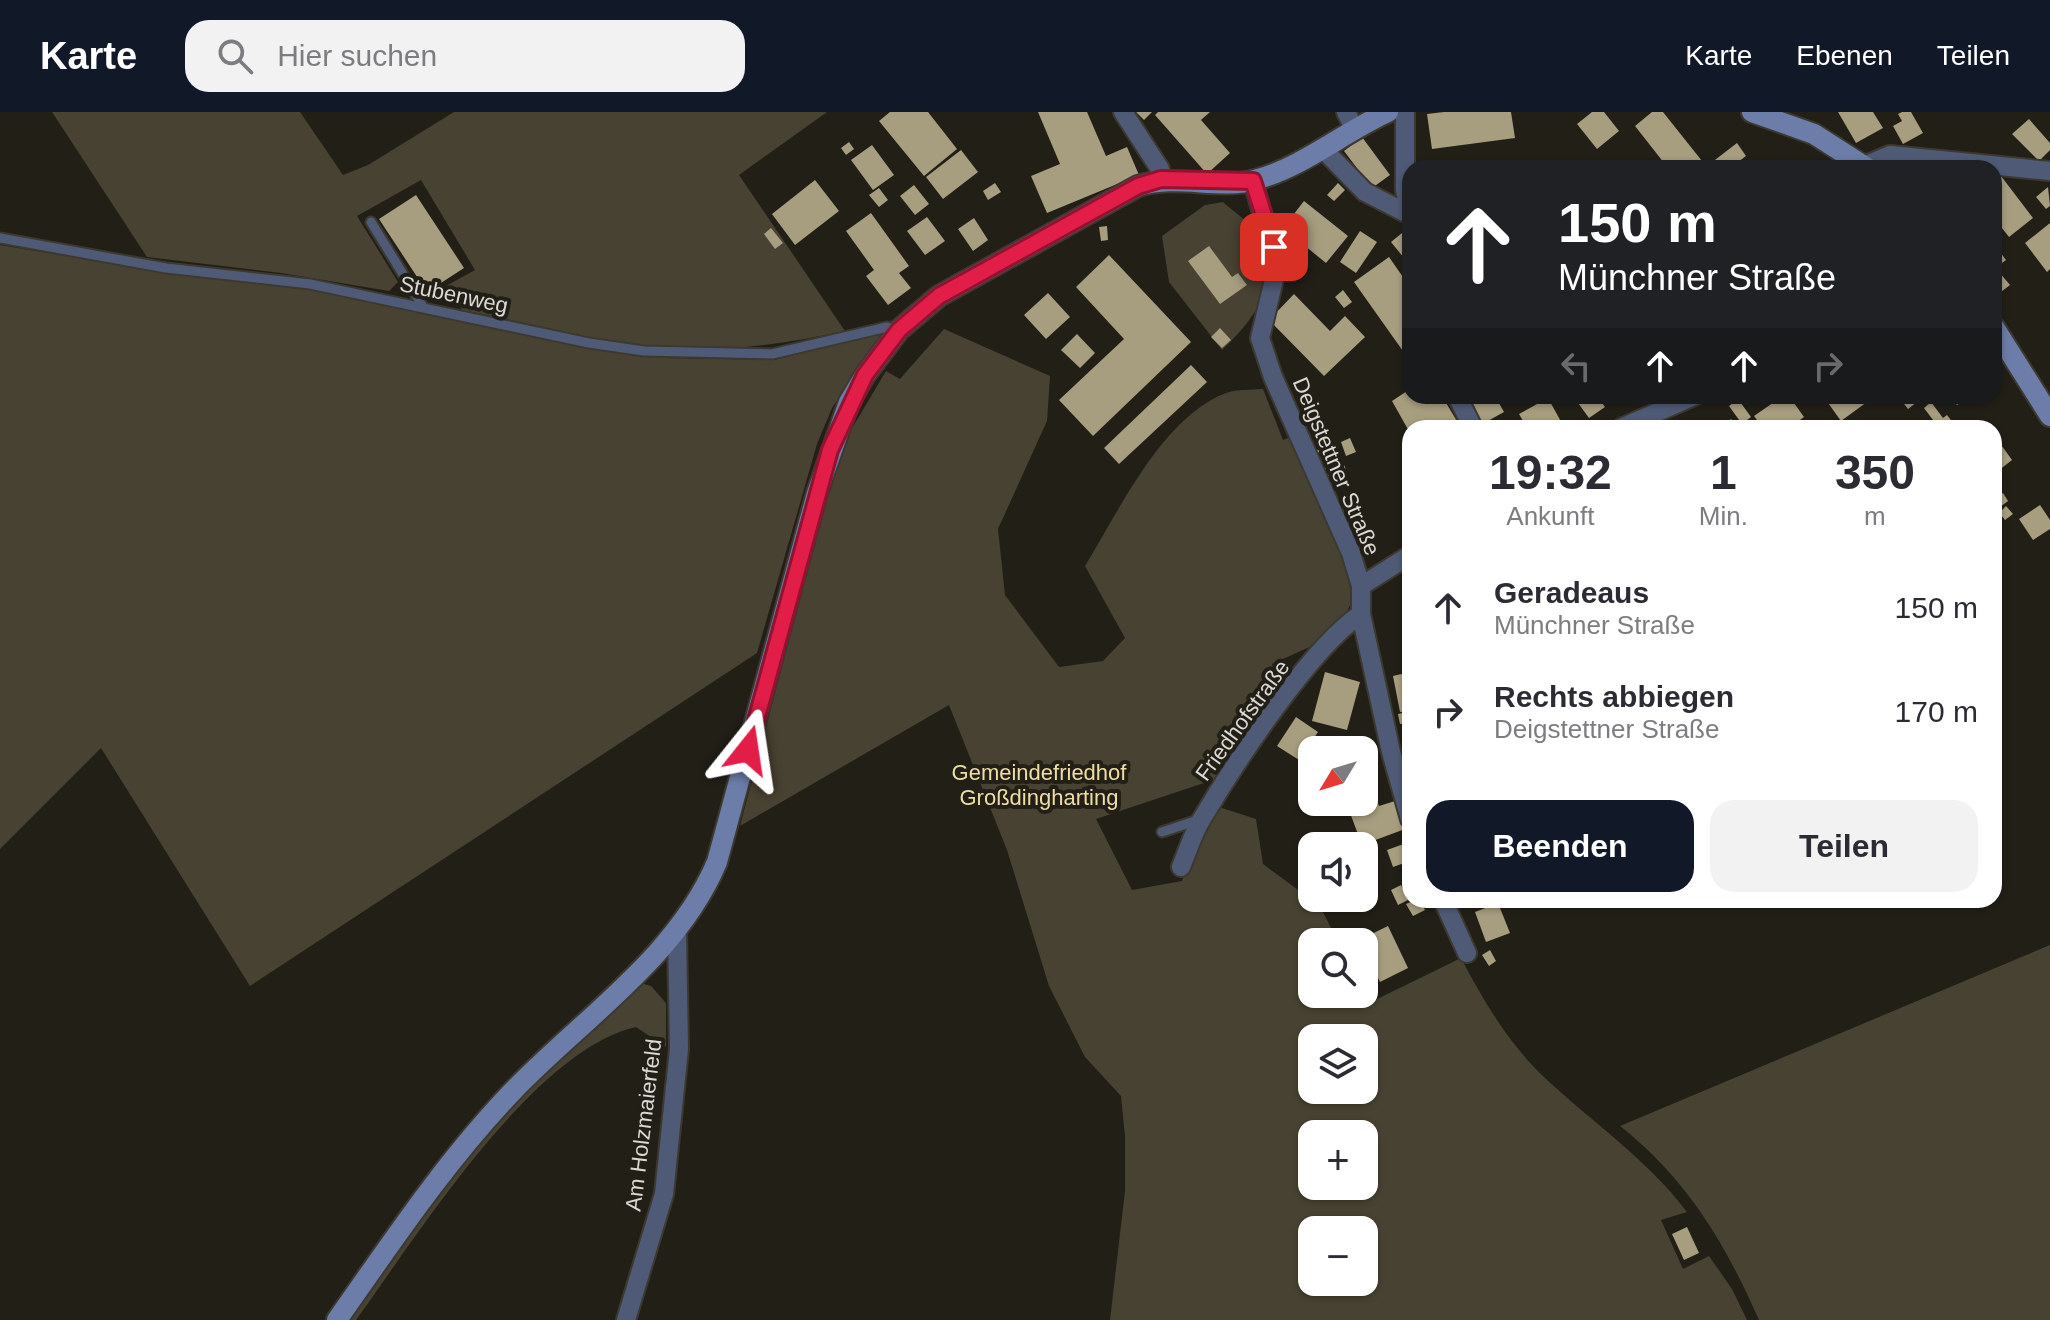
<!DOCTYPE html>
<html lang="de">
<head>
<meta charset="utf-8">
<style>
  :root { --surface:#fff; --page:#f2f2f3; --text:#2b2b33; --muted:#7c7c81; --accent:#111827 }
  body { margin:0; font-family:Helvetica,sans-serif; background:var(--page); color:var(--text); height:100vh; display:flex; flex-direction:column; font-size:30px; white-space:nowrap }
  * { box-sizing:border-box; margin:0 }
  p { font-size:26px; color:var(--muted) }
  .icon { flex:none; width:44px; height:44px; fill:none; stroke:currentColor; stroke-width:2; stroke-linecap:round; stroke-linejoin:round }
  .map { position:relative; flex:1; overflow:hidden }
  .sheet { position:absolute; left:1402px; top:308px; width:600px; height:488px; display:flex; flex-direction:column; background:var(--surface); border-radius:24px; box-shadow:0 2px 6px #0004 }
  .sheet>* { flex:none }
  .banner { position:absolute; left:1402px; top:48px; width:600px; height:244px; border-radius:24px; box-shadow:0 2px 6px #0004; background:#202124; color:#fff; overflow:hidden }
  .needle { width:52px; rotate:232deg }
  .buttons { position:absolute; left:1298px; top:624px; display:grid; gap:16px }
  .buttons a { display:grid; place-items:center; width:80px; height:80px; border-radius:16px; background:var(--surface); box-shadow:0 2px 6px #0004; font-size:40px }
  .pin { position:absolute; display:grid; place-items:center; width:68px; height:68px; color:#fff; margin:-34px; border-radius:16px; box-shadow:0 4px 12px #0006 }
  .me { position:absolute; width:88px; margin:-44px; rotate:15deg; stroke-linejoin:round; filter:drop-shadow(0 0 6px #0008) }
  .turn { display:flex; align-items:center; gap:28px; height:168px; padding:0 24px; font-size:36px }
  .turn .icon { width:104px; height:104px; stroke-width:2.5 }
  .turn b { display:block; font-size:56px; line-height:68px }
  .lanes { display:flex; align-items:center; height:76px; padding:0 24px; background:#0003; justify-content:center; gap:40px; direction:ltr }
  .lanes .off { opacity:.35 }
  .eta { display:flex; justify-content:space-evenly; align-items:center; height:136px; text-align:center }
  .eta b { font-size:48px; font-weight:600; line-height:56px }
  .cta { display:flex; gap:16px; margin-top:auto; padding:16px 24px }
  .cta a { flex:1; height:92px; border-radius:24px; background:var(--accent); color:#fff; font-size:32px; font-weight:600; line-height:92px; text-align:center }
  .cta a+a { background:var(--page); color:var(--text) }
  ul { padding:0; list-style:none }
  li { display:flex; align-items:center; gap:24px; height:104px; padding:0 24px }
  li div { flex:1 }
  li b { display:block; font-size:30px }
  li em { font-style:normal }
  header { display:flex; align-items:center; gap:48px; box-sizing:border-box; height:112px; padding:0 40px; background:var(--accent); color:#fff }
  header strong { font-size:38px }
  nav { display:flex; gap:44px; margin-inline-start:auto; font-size:28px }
  .search { width:560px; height:72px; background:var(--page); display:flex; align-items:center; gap:20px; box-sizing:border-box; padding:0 28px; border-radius:24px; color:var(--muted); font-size:30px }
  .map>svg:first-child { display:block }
  .green { fill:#484232; fill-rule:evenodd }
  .building { fill:#a79d7f }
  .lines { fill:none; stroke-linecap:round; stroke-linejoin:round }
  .lane-casing { stroke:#3c3931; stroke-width:13 }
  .street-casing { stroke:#3c3931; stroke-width:22 }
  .secondary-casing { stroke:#3c3931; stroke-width:24 }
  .lane { stroke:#4f5b76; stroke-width:9 }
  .street { stroke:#4f5b76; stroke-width:18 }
  .secondary { stroke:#6b7da8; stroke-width:20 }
  .route-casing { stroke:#92132f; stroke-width:20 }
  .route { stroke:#e11d48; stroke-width:14 }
  .labels { text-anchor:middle; stroke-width:8; stroke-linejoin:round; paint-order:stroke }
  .street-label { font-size:22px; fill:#dbd9d4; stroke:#221f17 }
  .park-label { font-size:22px; fill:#efdda6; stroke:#221f17 }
</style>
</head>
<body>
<header>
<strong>Karte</strong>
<div class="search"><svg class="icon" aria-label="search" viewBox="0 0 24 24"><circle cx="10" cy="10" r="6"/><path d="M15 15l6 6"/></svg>Hier suchen</div>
<nav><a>Karte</a><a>Ebenen</a><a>Teilen</a></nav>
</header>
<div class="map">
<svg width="2050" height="1208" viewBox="0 0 2050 1208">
  <rect width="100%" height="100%" fill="#221f17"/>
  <path class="green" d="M52,0H300L343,63L368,53L454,0H827L739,63L845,219C786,232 728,240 668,236C599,231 530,211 462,198L446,174L475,158L421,68L357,104L398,170L389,179L281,161L147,145Z
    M1223,90C1237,103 1259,116 1266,135C1280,175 1249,213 1222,238L1169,170L1162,124L1205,93Z
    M0,133L156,159L305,175L469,207L589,236L666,246L774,248L882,221L832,296L817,332L757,541L250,874L101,636L0,737Z
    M944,217L1050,264L1047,309L998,417L1005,483L1059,555L1103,549L1125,526L1085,454C1119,399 1162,305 1226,281C1237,277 1251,278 1263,277L1283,328L1293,324L1345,446L1352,489L1341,512L1325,528L1272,552L1282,576L1216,667L1096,707L1132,778L1182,769L1193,739L1219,695L1256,707L1263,752L1320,794L1338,830H1312V882H1364L1369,891L1461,846C1484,890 1509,932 1545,966C1593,1011 1647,1047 1687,1100L1661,1108L1683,1157L1709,1144L1732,1177L1747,1208H1110L1125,1079V1024L1121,984L1085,945L1049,874L1007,738L949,593L740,714L839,338L886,259L900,267ZM1312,926H1364V978H1312ZM1312,1022H1364V1074H1312ZM1312,1118H1364V1170H1312Z
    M2050,833V1208H1759C1725,1131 1687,1067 1620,1014Z
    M641,871L651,874L666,891V935L636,915C533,938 417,1124 356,1208H345L437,1079L517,983Z"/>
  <path class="building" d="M890,0H928L957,37L924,64L879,9Z
    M1038,0H1087L1106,44L1127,35L1139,63L1047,101L1031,64L1060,52Z
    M1136,0H1152L1144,8Z
    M1158,0H1210L1201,8L1230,41L1207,62L1155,3Z
    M1444,0H1511L1515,26L1432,37L1427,2Z
    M1592,0H1604L1619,19L1597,37L1577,12Z
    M1652,0H1663L1706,54L1668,56L1635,14Z
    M1838,0H1873L1883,16L1856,31Z
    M1902,0H1911L1923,21L1903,32L1893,14L1902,9L1898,2Z
    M2029,7L2050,31V38L2039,49L2012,22Z
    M1362,25L1390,63L1372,76L1344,39Z
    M849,30L854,37L846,43L841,36Z
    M1737,31L1746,44L1730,56H1715L1711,51Z
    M872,33L894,63L873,78L851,48Z
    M961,38L978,60L943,87L926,65Z
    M2001,64L2033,106L2009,125L1994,106V69Z
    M815,68L839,99L795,133L772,102Z
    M995,71L1001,80L988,88L983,79Z
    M1338,71L1345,78L1334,89L1327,83Z
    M914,73L929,92L915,103L900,84Z
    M2048,75L2050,94L2046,97L2036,85Z
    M879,76L888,88L879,95L869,83Z
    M416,83L464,156L427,180L379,107Z
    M1304,89L1348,124L1326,151L1283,116Z
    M871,101L909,154L899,161L911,176L888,193L866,164L874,158L846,119Z
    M927,105L945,129L925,143L907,119Z
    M974,106L988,128L973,139L958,117Z
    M2050,111V157L2047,160L2025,131Z
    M1107,114L1108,128L1101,129L1099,115Z
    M771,116L783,131L775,137L764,122Z
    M1360,119L1377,130L1356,161L1340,150Z
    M1402,121L1410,131V141L1404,146L1391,130Z
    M1994,132L2006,148L1994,157Z
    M1209,134L1232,165L1238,161L1247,173L1220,192L1188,149Z
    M1109,143L1191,230L1093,324L1059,288L1124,227L1076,175Z
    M1389,145L1410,175V249L1354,170Z
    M1999,160L2010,173L1997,183L1994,165Z
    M1343,178L1352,190L1344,196L1335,185Z
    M1048,181L1070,205L1046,227L1024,203Z
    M1294,182L1330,219L1345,204L1365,225L1324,264L1269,208Z
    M1220,216L1231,228L1222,236L1211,225Z
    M1077,222L1095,241L1080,256L1061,238Z
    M1191,253L1207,270L1119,352L1104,336Z
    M1410,277V284H1442L1461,316H1410V321L1392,289Z
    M1472,284H1495L1504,300L1477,315L1463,290Z
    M1573,284H1597L1605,295L1589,306Z
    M1783,284H1789L1804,305L1789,316H1763L1754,304Z
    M1831,284H1862L1867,290L1841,309L1826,288Z
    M1898,284H1912L1917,290L1908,297Z
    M1951,284H1970L1957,293Z
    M1548,286L1564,315L1527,316L1519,302Z
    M1738,287L1751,305L1742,312L1729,294Z
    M1931,290L1943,306L1947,303L1957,316H1939L1924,296Z
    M1731,307L1738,316H1719Z
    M1994,323L2012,348L1994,362Z
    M1350,326L1356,340L1346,344L1341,330Z
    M1335,331L1347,360L1327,369L1314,339Z
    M2003,381L2008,389L2000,395L1994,387Z
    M2040,393L2050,408V417L2033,428L2019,407Z
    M2006,394L2013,402L2005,408L1999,401Z
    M1325,560L1360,570L1347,618L1312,609Z
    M1410,560V598L1400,600L1393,564Z
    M1410,599V611L1400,612L1398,602Z
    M1296,605L1318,620L1299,648L1277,634Z
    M1364,654L1379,694L1395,689L1405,717L1362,733L1346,690H1364Z
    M1409,730L1410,749L1393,755L1387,738Z
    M1401,773L1408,788L1398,793L1391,778Z
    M1338,786H1366L1367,789L1343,798Z
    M1415,788H1420L1425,798L1413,804L1406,792Z
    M1498,791L1510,821L1486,830L1475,800Z
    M1388,814L1408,856L1380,870L1364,838V830H1355Z
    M1490,838L1496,849L1489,854L1482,843Z
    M1687,1115L1699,1141L1684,1148L1672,1122Z"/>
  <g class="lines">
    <defs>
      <path id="lane" d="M371,110L422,193
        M0,126L166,156L310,172L589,231L644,239L772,242L887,215L899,218
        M1162,720L1198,708"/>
      <path id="street" d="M1123,0L1160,57L1161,67
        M1346,0L1354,16
        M1405,0V78L1410,102
        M1322,36L1365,80L1410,103
        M1864,54L1890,43L2050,59
        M1253,69L1277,155L1260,226L1273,265L1351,441L1361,474V502L1391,640L1410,707
        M1457,284L1473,316
        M1621,316L1694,284
        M1361,474L1410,443
        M1181,755C1188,739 1193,720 1203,705C1235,651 1311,535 1361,502
        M1443,788L1467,841
        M626,1208L664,1082L679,937L677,820"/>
      <path id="secondary" d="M1752,0L1814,22L1867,56
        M1994,215L2050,304
        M337,1208C392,1130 445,1050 512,980C582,907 677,845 717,750L817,381L849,290L865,263L899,218L939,184L1138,74C1178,62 1219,78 1255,68C1303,55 1344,20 1388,0"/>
    </defs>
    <use href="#lane" class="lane-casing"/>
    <use href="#street" class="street-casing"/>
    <use href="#secondary" class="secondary-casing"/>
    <use href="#lane" class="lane"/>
    <use href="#street" class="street"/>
    <use href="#secondary" class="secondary"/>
  </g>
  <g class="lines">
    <defs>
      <path id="route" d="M748,638L830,338L865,263L899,218L939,184L1138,74L1161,67L1253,69L1274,135"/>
    </defs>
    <use href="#route" class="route-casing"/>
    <use href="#route" class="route"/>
  </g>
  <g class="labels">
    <g class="street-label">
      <text transform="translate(454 182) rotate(12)" y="8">Stubenweg</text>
      <text transform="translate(1337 354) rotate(67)" y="8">Deigstettner Straße</text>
      <text transform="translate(1242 608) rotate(-54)" y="8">Friedhofstraße</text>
      <text transform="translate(643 1013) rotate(-83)" y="8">Am Holzmaierfeld</text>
    </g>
    <g class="park-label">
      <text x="1039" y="668">Gemeindefriedhof<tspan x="1039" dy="25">Großdingharting</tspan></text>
    </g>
  </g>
</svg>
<div class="buttons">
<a><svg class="needle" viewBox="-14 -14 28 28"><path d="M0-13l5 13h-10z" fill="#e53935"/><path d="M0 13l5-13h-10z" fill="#7c7c81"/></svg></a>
<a><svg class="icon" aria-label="sound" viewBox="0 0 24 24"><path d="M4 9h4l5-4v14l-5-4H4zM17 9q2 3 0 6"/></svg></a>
<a><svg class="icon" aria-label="search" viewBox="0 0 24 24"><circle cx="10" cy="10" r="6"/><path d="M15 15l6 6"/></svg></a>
<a><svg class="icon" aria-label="layers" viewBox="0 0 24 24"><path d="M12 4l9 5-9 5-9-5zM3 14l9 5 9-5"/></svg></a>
<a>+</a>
<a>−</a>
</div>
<div class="pin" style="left:1274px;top:135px;background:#d93025"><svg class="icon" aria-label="arrive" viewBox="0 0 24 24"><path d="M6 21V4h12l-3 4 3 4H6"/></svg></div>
<svg class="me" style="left:748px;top:638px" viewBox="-20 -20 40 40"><path d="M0-17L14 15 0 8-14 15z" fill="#e11d48" stroke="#fff" stroke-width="4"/></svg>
<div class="banner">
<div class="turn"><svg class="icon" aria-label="ahead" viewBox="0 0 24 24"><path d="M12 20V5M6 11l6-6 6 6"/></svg><div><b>150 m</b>Münchner Straße</div></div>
<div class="lanes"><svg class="icon off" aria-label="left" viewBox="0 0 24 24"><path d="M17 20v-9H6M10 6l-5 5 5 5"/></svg><svg class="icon" aria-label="ahead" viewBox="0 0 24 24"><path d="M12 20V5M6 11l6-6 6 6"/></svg><svg class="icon" aria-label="ahead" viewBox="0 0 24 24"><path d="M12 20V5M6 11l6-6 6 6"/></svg><svg class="icon off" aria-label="right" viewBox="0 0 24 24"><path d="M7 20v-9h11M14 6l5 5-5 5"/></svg></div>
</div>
<section class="sheet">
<div class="eta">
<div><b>19:32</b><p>Ankunft</p></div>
<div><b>1</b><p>Min.</p></div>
<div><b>350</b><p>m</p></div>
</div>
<ul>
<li><svg class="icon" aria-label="ahead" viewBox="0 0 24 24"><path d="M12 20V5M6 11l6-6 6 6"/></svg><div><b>Geradeaus</b><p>Münchner Straße</p></div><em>150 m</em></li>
<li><svg class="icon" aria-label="right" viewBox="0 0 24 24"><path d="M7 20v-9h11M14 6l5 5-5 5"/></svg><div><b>Rechts abbiegen</b><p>Deigstettner Straße</p></div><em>170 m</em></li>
</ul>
<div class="cta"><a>Beenden</a><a>Teilen</a></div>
</section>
</div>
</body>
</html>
